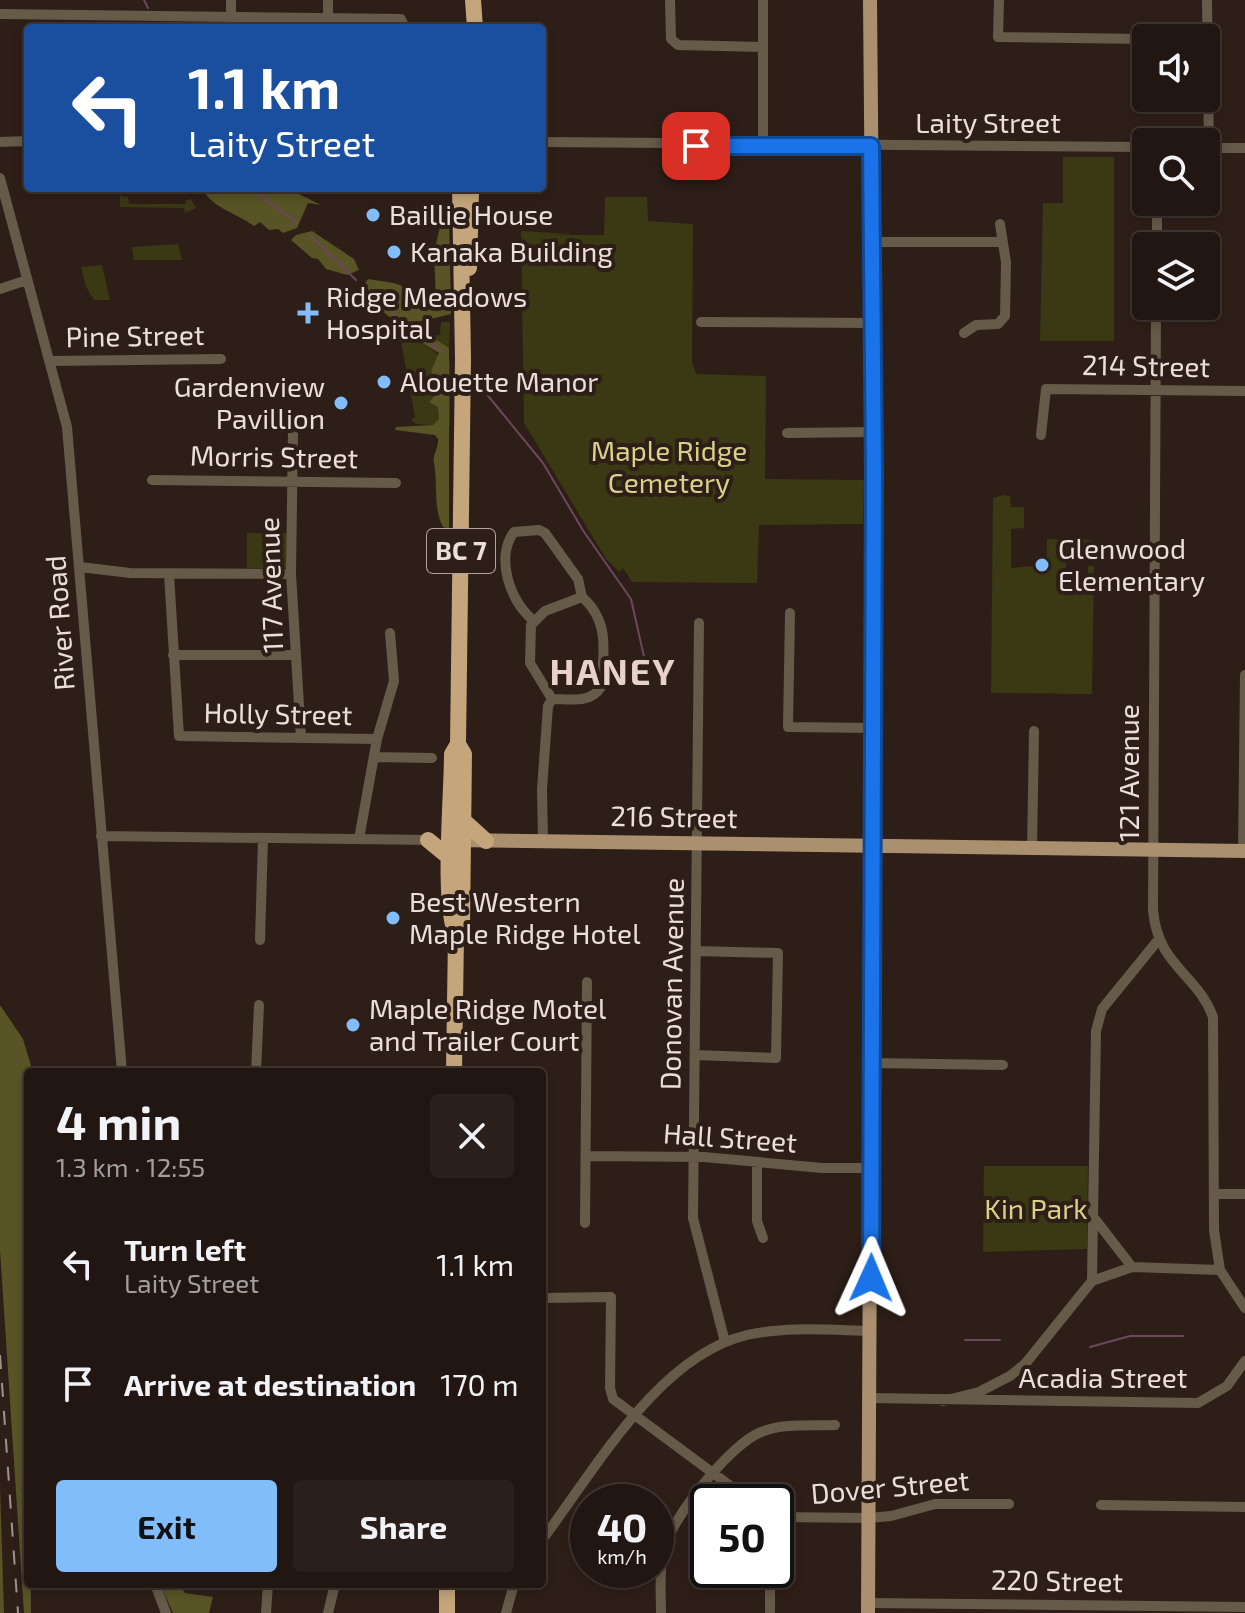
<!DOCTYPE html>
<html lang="en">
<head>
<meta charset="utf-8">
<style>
  :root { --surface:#221612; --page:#2a1f1b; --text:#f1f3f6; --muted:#a29f9f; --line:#3f3532; --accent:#81bdfa }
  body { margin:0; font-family:"Exo 2",sans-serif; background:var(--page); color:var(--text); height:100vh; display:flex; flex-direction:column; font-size:30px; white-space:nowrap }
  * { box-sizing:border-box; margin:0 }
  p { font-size:26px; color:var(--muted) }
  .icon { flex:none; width:44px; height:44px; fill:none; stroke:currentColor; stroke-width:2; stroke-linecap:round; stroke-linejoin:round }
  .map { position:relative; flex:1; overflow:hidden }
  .drawer { position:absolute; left:24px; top:1068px; width:522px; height:520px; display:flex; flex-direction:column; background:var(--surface); border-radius:8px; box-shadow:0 4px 12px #0003,0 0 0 2px var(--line) }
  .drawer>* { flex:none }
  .hud { position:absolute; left:24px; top:24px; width:522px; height:168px; border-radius:8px; box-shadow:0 4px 12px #0003,0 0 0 2px var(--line); background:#1a4fa0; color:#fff; overflow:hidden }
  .fabs { position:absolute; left:1132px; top:24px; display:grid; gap:16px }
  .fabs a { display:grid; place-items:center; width:88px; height:88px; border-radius:8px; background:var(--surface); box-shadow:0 4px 12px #0003,0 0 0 2px var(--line); font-size:40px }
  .speed { position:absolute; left:570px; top:1484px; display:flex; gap:16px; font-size:40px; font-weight:700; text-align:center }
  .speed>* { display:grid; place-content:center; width:104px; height:104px; border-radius:50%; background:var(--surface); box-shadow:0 4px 12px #0003,0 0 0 2px var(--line); line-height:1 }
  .speed small { font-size:20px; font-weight:400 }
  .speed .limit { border:4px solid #111; border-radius:12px; background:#fff; color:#111 }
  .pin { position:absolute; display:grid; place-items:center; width:68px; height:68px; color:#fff; margin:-34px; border-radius:16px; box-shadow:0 4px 12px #0006 }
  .me { position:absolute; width:88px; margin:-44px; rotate:1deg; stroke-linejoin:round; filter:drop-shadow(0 0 6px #0008) }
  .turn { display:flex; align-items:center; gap:28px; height:168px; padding:0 32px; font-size:36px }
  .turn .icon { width:104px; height:104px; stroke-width:2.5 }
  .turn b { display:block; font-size:56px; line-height:68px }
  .round { display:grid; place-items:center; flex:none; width:84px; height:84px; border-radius:8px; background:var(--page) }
  .overview { display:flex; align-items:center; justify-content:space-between; height:136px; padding:0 32px }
  h1 { font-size:48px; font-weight:700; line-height:60px }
  .button { display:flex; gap:16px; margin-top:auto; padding:16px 32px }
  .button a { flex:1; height:92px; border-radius:8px; background:var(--accent); color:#111; font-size:32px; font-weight:700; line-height:92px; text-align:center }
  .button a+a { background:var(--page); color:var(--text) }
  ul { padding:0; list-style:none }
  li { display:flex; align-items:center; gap:24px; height:120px; padding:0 32px }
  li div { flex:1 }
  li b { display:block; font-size:30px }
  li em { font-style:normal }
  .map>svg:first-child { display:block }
  .green { fill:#3b3814 }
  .forest { fill:#585426 }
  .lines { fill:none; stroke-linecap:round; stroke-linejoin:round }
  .stream { stroke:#6e465f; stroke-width:2 }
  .minor { stroke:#665a49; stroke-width:10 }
  .major { stroke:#aa906e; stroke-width:14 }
  .highway { stroke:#c4a57c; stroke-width:16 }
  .rail { stroke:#a0938e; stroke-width:2; stroke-dasharray:14 14; stroke-linecap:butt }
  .route-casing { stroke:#114b97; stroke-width:20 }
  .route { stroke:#1a73e8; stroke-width:14 }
  .poi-dot { fill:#81bdfa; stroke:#2e1e18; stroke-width:3 }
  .labels { text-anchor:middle; stroke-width:8; stroke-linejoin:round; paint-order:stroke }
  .shield { fill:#2e1e18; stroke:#b2a5a0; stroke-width:2 }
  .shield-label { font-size:26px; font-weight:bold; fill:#ebdfdb }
  .street-label { font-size:28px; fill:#ebdfdb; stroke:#2e1e18 }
  .poi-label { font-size:28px; fill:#ebdfdb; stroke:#2e1e18; text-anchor:start }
  .park-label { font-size:28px; fill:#d7d287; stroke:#2e1e18 }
  .district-label { font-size:36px; font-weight:bold; letter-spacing:2px; fill:#e7d1c8; stroke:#2e1e18 }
</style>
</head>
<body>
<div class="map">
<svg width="1245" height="1613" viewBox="0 0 1245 1613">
  <rect width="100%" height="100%" fill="#2e1e18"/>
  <path class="green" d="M1063,157H1114V341H1040L1043,203H1063Z
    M120,188L121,196L128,197L129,204H186V200L191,199L196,208L185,213L184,208L120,207Z
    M605,197H647L648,221L693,224L692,362L696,374L766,376L765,479L864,480L863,524L759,525L757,583L632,582L623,568L619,572L606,559L524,423L521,231L571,234L547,235H604Z
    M178,244L182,260H134L132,247Z
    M102,265L110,300H94L86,287L81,267Z
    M441,322H450L449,348L431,336L440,335Z
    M400,336L423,344L450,362V426L416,424L411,420L415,417Z
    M1003,495L1010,496L1011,507H1024V528L1011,529V568L1044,565L1047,559V539L1091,540V554L1086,559H1066L1065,587L1088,588V566H1094L1092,694L991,693L993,498Z
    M247,533H287V568H247Z
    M984,1166H1088L1087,1249L983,1252Z"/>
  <path class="forest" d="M202,188H287L321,205L308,203L297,228L283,233L278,229L269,230L260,222L254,226C237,213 211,208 202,188Z
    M414,212L449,215L451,314C397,327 402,331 360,290L368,279C380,281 396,282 406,288C417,294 422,303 436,300L434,252L440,227L438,223L412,219L409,214Z
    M312,231L354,259L359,270L347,275L326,269L318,259L312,258L291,240L296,235Z
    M412,331L431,336L449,348V529L443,527C433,509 438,483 434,463C432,455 439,448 438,439L435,435L395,430L396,427L433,425L439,419L438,407L429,402L441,389L431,371L439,353L407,334Z
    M0,1005L23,1039L33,1072H28V1151L24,1180L28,1193L31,1613H24L0,1250Z
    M0,1487L4,1613H0Z
    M160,1584H179L185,1593L213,1597L209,1613H173Z"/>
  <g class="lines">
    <path class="stream" d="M144,0L148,8
      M146,28V27
      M250,188L297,223
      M311,236L356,280
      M362,285L404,324
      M412,330L442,352
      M480,386L543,463L584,532L631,599L647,670
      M965,1340H1000
      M1090,1347L1130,1336H1183"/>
    <path class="minor" d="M231,0V28
      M328,0V28
      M670,0L671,39L678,45L763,47
      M999,0L998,37L1146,39
      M1207,0L1209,148
      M0,14L401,19L405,28
      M0,142L28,141
      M542,142L1146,147
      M763,146V0
      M1206,148H1245
      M0,178L67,427L122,1072
      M872,242H1002
      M1157,246V202
      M0,289L27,280
      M1156,306L1153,910C1158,967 1197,973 1213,1017L1214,1230L1220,1270L1245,1308
      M701,322L873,323
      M964,333L976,325L998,324L1005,316L1006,262L1000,224
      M50,361L221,359
      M293,431L291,574L301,738
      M787,433L874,432
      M1041,435L1046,389L1245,391
      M152,480L396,483
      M80,567L130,573L291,574
      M169,574L179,736L377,739
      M790,613L788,727L873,728
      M533,620C510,602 495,557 514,532L539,530L545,533L578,579L582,597
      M699,623L693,1218L725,1342
      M173,655H296
      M552,699C570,699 590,704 601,687C604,653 610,621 582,597
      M374,757L432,758
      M101,836L431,840
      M359,839L377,739L394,681L390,633
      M543,841L542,789L548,706L552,699L530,663L531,625L545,611L582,597
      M1032,850L1034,731
      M1243,851L1245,675
      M260,940L263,839
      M695,1055L776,1058L778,953L696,951
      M872,1063L1003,1065
      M256,1072L259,1005
      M586,1156L704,1157L822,1168H872
      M757,1163V1221L763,1238
      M1214,1194H1245
      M1095,1219L1132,1267
      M585,1223L587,982
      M1092,1281L1132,1267L1220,1270
      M542,1298L611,1297L610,1388L613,1399L752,1502
      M870,1398L1198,1403L1227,1386L1245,1361
      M943,1401L979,1392L1010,1376L1025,1364L1092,1281L1096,1031L1102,1009L1159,939
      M1101,1505L1245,1507
      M776,1517L869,1518L891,1516L935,1504H1009
      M542,1540C595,1470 658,1356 747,1335C787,1326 830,1330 870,1331
      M770,1570V1613
      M155,1584L166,1613
      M868,1603L1245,1607
      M266,1613L268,1584
      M328,1613L335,1584
      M506,1613L514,1584
      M661,1613C661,1593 659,1571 663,1551C671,1519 730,1444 761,1432C784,1423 810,1426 835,1425"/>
    <path class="major" d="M454,840L1245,851
      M868,1613L874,452L870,0"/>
    <path class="highway" d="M473,0L475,28
      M469,268L471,192
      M464,821L486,841
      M428,840L450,858
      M456,935L462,926L464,754L458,744
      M454,1072L456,935C442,902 452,796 452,754L458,744L463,358L460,188
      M447,1613V1584"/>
    <path class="rail" d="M0,1355L18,1613"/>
  </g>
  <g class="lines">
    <defs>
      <path id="route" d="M696,146H871L874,473L871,1278"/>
    </defs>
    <use href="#route" class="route-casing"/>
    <use href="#route" class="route"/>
  </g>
  <g class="poi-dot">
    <circle cx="373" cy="215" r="8"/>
    <circle cx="394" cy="252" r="8"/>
    <path d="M304 301h8v8h8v8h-8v8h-8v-8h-8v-8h8z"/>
    <circle cx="384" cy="382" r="8"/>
    <circle cx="341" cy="403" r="8"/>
    <circle cx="1042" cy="565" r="8"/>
    <circle cx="393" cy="918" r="8"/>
    <circle cx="353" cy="1025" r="8"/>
  </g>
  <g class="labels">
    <rect class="shield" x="427" y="529" width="68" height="44" rx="6"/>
    <g class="shield-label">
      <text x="461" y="560">BC 7</text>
    </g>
    <g class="street-label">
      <text x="988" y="133">Laity Street</text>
      <text transform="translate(135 336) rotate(-1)" y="10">Pine Street</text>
      <text transform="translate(1146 366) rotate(1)" y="10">214 Street</text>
      <text transform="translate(274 457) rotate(1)" y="10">Morris Street</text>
      <text transform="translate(271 585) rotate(-92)" y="10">117 Avenue</text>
      <text transform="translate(60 623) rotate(-94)" y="10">River Road</text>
      <text transform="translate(278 714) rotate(1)" y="10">Holly Street</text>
      <text transform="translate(1129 773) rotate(-90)" y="10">121 Avenue</text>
      <text transform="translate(674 817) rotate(1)" y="10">216 Street</text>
      <text transform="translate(672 984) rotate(-89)" y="10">Donovan Avenue</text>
      <text transform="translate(730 1138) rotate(4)" y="10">Hall Street</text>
      <text x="1103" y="1388">Acadia Street</text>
      <text transform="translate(890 1487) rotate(-5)" y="10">Dover Street</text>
      <text transform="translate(1057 1581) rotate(1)" y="10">220 Street</text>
    </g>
    <g class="poi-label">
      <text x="389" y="225">Baillie House</text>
      <text x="410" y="262">Kanaka Building</text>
      <text x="326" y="307">Ridge Meadows<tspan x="326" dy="32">Hospital</tspan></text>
      <text x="400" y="392">Alouette Manor</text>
      <text x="325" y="397" text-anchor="end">Gardenview<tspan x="325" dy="32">Pavillion</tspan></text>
      <text x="1058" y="559">Glenwood<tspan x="1058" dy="32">Elementary</tspan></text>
      <text x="409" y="912">Best Western<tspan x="409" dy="32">Maple Ridge Hotel</tspan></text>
      <text x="369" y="1019">Maple Ridge Motel<tspan x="369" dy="32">and Trailer Court</tspan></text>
    </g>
    <g class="park-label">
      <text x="669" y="461">Maple Ridge<tspan x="669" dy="32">Cemetery</tspan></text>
      <text x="1036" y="1219">Kin Park</text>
    </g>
    <g class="district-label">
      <text x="613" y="685">HANEY</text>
    </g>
  </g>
</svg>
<div class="fabs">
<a><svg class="icon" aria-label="sound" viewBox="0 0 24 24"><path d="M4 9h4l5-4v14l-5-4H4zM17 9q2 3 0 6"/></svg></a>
<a><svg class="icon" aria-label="search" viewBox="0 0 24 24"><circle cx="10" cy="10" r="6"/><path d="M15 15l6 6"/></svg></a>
<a><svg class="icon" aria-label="layers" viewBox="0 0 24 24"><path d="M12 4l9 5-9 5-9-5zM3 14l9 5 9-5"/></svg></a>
</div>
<div class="speed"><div>40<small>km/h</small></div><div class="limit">50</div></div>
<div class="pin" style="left:696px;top:146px;background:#d93025"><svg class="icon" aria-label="arrive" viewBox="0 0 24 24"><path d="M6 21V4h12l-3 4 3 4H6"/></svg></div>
<svg class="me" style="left:871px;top:1278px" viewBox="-20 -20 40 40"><path d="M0-17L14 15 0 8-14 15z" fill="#1a73e8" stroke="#fff" stroke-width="4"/></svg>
<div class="hud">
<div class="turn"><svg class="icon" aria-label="left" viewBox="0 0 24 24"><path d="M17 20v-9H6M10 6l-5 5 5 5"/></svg><div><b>1.1 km</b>Laity Street</div></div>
</div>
<section class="drawer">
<div class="overview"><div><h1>4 min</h1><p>1.3 km · 12:55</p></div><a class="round"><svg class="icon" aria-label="close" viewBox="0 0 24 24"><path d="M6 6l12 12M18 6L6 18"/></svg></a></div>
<ul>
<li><svg class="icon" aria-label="left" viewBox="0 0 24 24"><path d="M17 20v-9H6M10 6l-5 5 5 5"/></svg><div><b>Turn left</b><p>Laity Street</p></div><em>1.1 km</em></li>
<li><svg class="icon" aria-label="arrive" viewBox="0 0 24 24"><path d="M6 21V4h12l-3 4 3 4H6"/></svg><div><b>Arrive at destination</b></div><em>170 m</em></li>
</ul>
<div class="button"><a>Exit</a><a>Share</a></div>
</section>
</div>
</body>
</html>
